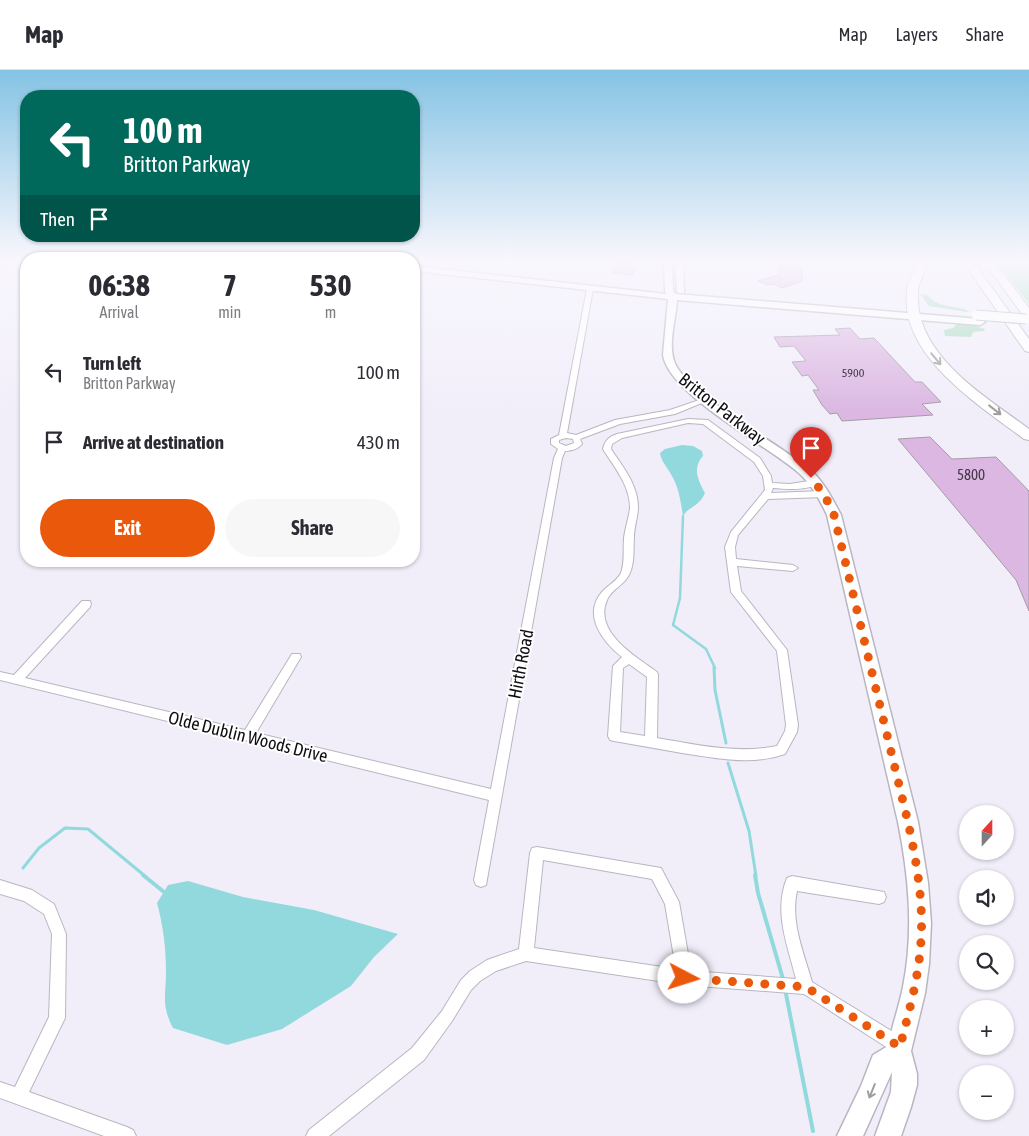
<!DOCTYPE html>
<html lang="en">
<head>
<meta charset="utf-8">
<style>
  :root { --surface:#fff; --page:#f7f7f7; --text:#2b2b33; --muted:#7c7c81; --line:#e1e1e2; --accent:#ea580c }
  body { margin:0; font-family:"Asap Condensed",sans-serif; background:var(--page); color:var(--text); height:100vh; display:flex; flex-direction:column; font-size:19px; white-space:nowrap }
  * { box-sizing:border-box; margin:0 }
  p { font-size:16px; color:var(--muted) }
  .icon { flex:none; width:28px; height:28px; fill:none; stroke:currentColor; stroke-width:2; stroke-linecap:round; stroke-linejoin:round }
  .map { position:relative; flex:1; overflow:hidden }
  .drawer { position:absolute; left:20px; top:182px; width:400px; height:315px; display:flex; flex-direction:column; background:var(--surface); border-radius:20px; box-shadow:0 1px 4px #0004 }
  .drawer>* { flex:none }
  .banner { position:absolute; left:20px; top:20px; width:400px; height:152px; border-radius:20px; box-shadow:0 1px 4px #0004; background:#00695c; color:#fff; overflow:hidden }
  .needle { width:32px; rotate:21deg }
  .tools { position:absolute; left:959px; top:735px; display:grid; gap:10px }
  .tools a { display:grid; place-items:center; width:55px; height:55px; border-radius:50%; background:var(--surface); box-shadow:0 1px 4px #0004; font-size:25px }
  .pin { position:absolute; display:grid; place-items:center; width:42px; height:42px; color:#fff; margin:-51px -21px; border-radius:50% 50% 50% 0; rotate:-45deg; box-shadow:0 0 5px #0007 }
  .pin .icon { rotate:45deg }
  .me { position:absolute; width:55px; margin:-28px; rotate:95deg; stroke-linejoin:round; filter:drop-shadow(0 0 4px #0008) }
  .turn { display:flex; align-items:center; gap:18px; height:105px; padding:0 20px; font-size:22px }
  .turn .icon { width:65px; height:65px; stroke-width:2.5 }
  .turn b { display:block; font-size:35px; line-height:42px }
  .then { display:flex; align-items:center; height:48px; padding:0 20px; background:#0003; gap:10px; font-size:19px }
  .eta { display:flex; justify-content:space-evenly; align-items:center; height:85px; text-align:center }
  .eta b { font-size:30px; font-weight:700; line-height:35px }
  .primary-button { display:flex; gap:10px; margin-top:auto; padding:10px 20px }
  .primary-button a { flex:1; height:58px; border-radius:30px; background:var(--accent); color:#fff; font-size:20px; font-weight:700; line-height:58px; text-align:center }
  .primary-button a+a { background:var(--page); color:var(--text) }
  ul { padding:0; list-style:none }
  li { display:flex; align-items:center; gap:15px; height:70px; padding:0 20px }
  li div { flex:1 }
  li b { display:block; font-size:19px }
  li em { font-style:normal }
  header { display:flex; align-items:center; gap:30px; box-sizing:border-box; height:70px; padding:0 25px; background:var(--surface); border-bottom:1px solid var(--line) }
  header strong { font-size:24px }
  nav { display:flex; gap:28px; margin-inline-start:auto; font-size:18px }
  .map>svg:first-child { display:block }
  .green { fill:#a8dbbf }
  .water { fill:#92d9dd }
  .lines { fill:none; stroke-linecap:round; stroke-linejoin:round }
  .stream-far2 { stroke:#92d9dd; stroke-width:2.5 }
  .stream-far1 { stroke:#92d9dd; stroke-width:3 }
  .stream { stroke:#92d9dd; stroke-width:4 }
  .building { fill:#dbb7e2; stroke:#a39ca5 }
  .street-casing { stroke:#b9b6c1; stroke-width:2 }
  .secondary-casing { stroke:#b9b6c1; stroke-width:3 }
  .highway-casing { stroke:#b9b6c1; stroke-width:2 }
  .street { fill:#fff; fill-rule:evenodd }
  .secondary { fill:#fff; fill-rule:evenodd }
  .highway { fill:#fff; fill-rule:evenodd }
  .secondary-bridge-casing { stroke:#b9b6c1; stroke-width:11; stroke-linecap:butt }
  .secondary-bridge { stroke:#fff; stroke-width:9 }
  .oneway { stroke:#9f9fa0 }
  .route { stroke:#ea580c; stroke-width:9; stroke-dasharray:0 16.2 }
  .labels { text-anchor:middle; stroke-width:4; stroke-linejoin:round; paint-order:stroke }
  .far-number-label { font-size:12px; fill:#423846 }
  .number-label { font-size:15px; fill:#423846 }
  .street-label { font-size:18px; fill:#0f0e12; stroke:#fff }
</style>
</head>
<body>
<header>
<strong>Map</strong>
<nav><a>Map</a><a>Layers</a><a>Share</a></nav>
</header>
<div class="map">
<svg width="1029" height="1066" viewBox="0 0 1029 1066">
  <rect width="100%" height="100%" fill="#f1eefa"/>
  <path class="green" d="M997,193H1029V234Z
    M920,224L928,225C936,238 956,235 969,241L967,242L929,236Z
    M957,254L973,255L985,259L984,261L973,262L971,267L945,266L944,260L953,258Z"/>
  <path class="water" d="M682,375L693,376L702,381L703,386C692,398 698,410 705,423C699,437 689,436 683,446C681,433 679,419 673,408C669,399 661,392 660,383L665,379Z
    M188,811L243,827L314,840L398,864L374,887L351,916L282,959L227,975L173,958C161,935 166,926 166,902C166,878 163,855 157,833L168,815Z"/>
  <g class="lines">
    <path class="stream-far2" d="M683,446L680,528L673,555L706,579L715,598"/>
    <path class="stream-far1" d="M714,597L715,620L726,673
      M728,693L749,761L756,806
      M23,798L39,778L65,758L88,759L145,806"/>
    <path class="stream" d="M143,805L164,822
      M755,805L758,823L783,909
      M785,919L813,1061"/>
  </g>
  <path class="building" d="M616,193H636L633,205L612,203Z
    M780,194L802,198V211L782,218L774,214L767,215L758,211L779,205Z
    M850,258L860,269L874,268L915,312H922L941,332L922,334L933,345L842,351L837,343L830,344L822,335L813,320H819L808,305L802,306L794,295L792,292L806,291L794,276L780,277L774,267L840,265L835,259Z
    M930,367L952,389L996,387L1029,421V541L1016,510L898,369Z"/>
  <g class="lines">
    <defs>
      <path id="street" d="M590,217L593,219L567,363L576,365L615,350L670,340L705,328L709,330L675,344L620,354L580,369L582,374C578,379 571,381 565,381L562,388L486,815L481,817L476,815L474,810L489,730L0,610V602L14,605L82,531H90L91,534L90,537L25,608L245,660L292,584H300L301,587L256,663L491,719L554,388L558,379L551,374V369L559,365L587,219ZM566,368L573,369L574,373L566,376L559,373V370Z
        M688,349L708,350L760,388L771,406L772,413L790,414L815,410L819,413C808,421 787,419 773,418L771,423L824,421L828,424L824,427L768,429L738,465L735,477L736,489L793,495L798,498L793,501L737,496L741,521L787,580L798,655L797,662L785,684C751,696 717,688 682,683C660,679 637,675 614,671L610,670L608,666L613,596L622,587C603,572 582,545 602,522C608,515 617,511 621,503C625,492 623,480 624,468C625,458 629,448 630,438C630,415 614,397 603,379C605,370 609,367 617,364ZM688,353L703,354L754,392L763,406L765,420L731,462L725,477L731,522L777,581L786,655L785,661L777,676C735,684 698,675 657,668L658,605L657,602C636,587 593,562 607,530C611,520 624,515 629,505C635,493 633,480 634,467C634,457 638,447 638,437C638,415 623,397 611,379L612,374L622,368ZM629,594L647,607L645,666L620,662L623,598Z
        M537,777L661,798L679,832L691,901L796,909C788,876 773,842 787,808L792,806L884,822L886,827L884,832L879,834L797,821C790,852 804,883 812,912L906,970L908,976L906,982L900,984L894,982L804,924L685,915L526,891L496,901L480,911L471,920L452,951L424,990L329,1066H306L309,1060L412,978L442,941L461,910L470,901L487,890L519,879L530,783L532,778ZM543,790L652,809L665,834L676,899L534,878Z
        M0,810L32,820L54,834L66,864L65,948L29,1022L127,1057L133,1060L136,1066H104L0,1028V1012L15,1017L49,947L52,864L44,844L24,831L0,824Z"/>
      <path id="secondary" d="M0,193H8L0,197Z
        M664,193H672L673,221L676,224L980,249L985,252L980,255L677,230C676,249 668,273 674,291C683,321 780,375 808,398C823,410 832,428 841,445L918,752L928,813L931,853L929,894L925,923L911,981L917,1004V1015L911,1037L901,1066H875L891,1022L892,1002L863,1066H837L861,1016L873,985L888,976C892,956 899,937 903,917C914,862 909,807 898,752L827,445C820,430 812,415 800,404C769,376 669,325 663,285L668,229L414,201V196L666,224L665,221Z
        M675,193H683L684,223H678L677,221Z"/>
      <path id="highway" d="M918,193H928C925,202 918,213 918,222C914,285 985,326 1029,359V370L1024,369C979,335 900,286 907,222C907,212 914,202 918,193Z
        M964,193H974L1029,269V282L1025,281Z
        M985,193H995L1029,238V249L1025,248Z"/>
    </defs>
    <use href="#street" class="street-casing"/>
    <use href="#secondary" class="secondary-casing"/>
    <use href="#highway" class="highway-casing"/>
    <use href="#street" class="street"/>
    <use href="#secondary" class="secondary"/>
    <use href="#highway" class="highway"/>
    <defs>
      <path id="secondary-bridge" d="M976,245L1026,249"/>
    </defs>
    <use href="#secondary-bridge" class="secondary-bridge-casing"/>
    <use href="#secondary-bridge" class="secondary-bridge"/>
  </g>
  <defs><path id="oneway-shaft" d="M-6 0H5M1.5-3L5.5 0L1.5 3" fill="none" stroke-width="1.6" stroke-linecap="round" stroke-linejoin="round" transform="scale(1.25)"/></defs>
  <g class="oneway">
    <use href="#oneway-shaft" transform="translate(936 289) rotate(50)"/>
    <use href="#oneway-shaft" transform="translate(995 340) rotate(38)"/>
    <use href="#oneway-shaft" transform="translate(872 1021) rotate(112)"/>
  </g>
  <linearGradient id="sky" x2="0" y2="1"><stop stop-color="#85c3e4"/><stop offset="0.56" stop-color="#f9f7fd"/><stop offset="1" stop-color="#f9f7fd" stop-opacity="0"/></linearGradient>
  <rect width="1029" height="342" fill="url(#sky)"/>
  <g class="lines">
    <path class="route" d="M684,908L806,917L900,977C908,945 917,914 920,882C925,838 917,794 908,752L834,445L824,424L811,408"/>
  </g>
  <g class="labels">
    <g class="far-number-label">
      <text x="853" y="307">5900</text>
    </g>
    <g class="number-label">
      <text x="971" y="410">5800</text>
    </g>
    <g class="street-label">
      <text transform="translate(722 339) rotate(38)" y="6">Britton Parkway</text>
      <text transform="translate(521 594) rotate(-79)" y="6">Hirth Road</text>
      <text transform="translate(248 667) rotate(14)" y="6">Olde Dublin Woods Drive</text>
    </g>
  </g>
</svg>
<div class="tools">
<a><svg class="needle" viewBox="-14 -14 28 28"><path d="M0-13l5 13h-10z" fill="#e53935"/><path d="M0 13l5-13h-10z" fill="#7c7c81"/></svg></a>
<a><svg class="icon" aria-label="sound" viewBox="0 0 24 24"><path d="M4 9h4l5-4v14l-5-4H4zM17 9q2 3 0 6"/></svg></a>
<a><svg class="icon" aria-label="search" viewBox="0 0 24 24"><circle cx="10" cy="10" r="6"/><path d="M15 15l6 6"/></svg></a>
<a>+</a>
<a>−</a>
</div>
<div class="pin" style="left:811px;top:408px;background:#d93025"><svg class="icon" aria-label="arrive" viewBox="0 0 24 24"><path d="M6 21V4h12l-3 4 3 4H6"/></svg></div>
<svg class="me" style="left:684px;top:908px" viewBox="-20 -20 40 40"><circle r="19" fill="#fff"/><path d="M0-13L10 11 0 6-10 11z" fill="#ea580c"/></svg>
<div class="banner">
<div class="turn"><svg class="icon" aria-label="left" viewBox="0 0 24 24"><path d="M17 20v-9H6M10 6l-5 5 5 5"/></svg><div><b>100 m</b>Britton Parkway</div></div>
<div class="then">Then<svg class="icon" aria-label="arrive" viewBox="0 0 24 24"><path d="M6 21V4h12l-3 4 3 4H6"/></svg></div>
</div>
<section class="drawer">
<div class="eta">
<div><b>06:38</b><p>Arrival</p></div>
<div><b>7</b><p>min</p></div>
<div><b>530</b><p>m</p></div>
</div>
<ul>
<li><svg class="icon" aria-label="left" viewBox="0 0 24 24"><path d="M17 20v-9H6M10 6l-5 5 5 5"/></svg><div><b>Turn left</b><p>Britton Parkway</p></div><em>100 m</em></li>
<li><svg class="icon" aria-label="arrive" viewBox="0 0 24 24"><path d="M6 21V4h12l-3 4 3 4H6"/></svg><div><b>Arrive at destination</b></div><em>430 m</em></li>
</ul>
<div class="primary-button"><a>Exit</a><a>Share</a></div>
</section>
</div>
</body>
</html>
